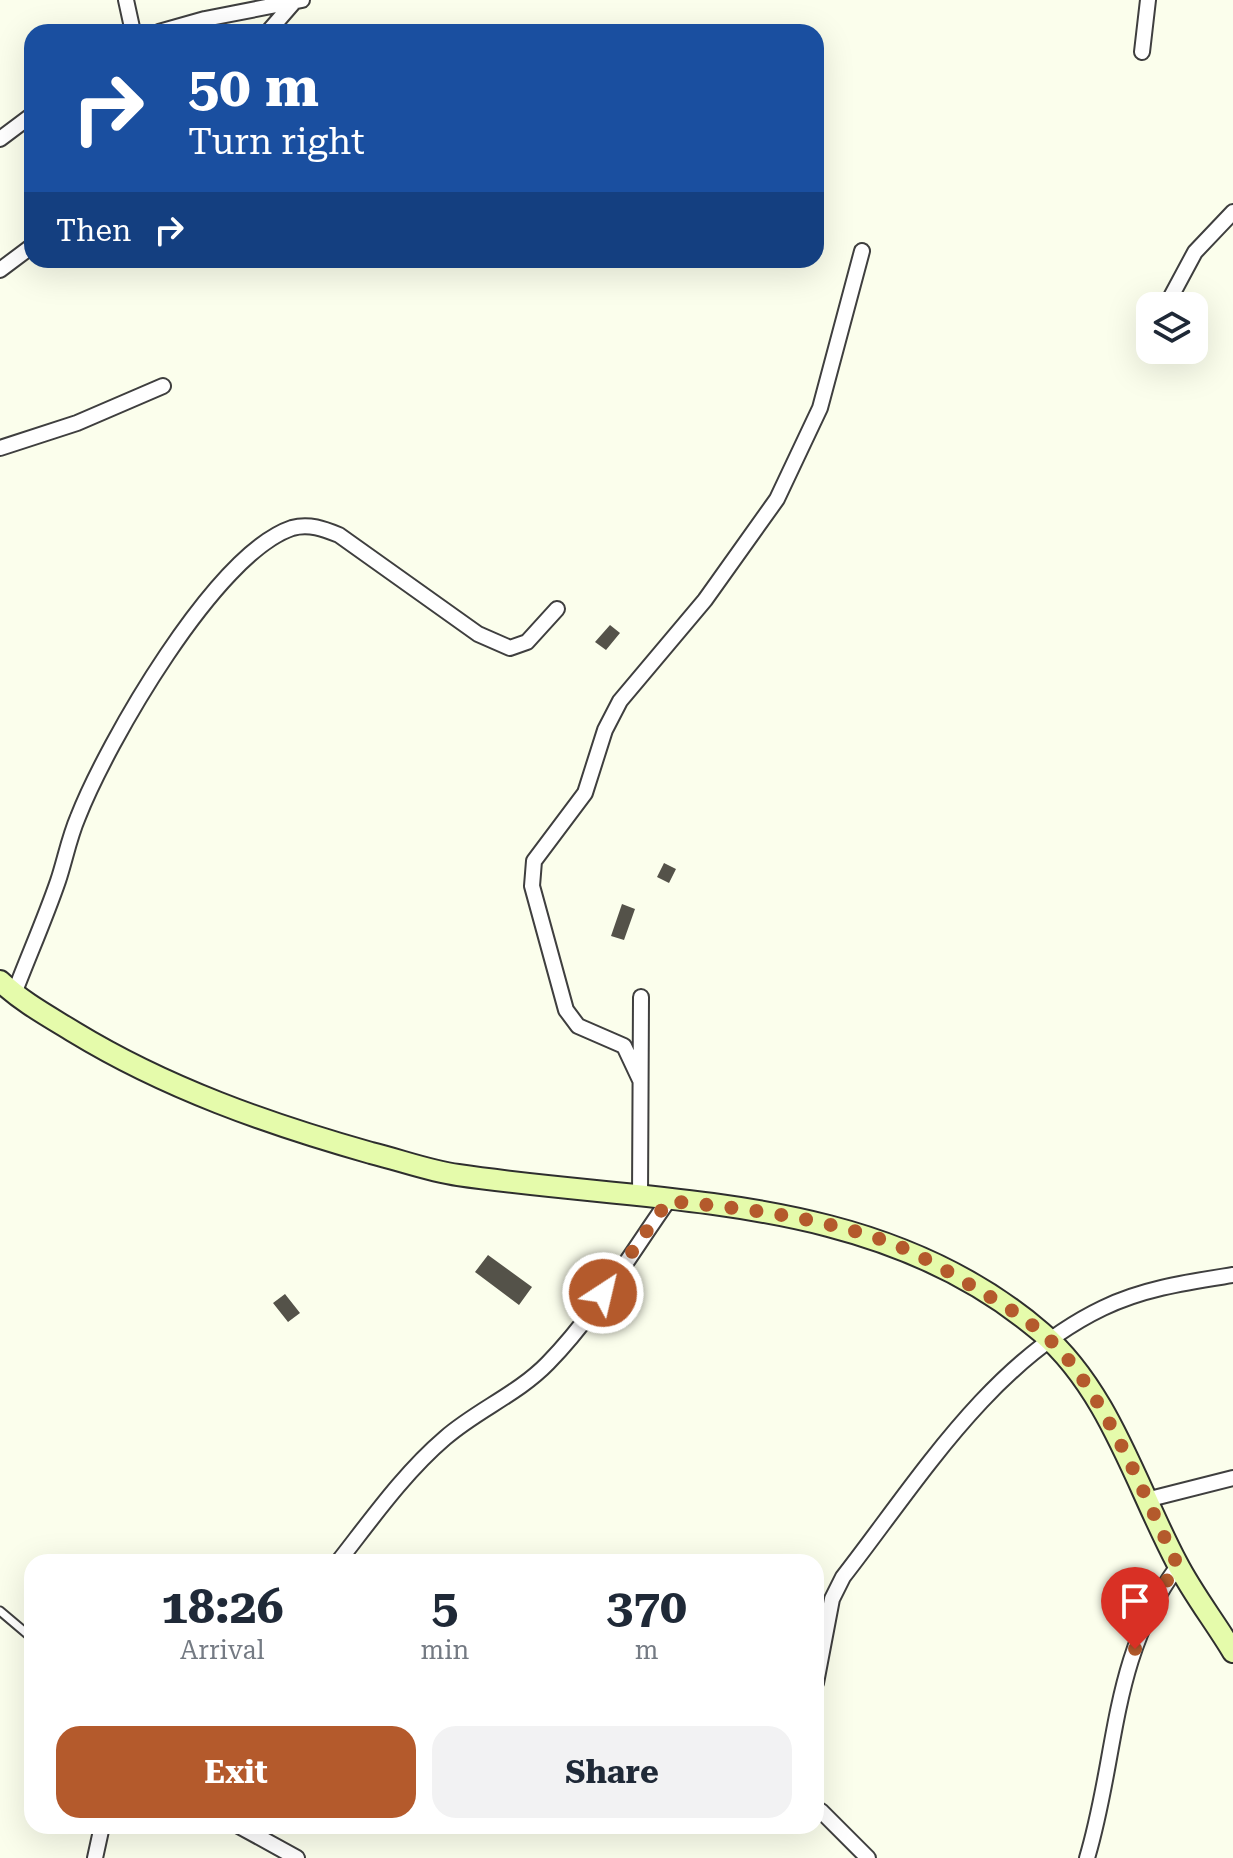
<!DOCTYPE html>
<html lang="en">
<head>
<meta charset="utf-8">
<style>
  :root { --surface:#fff; --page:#f2f2f3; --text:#1f2937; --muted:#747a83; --accent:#b45a2c }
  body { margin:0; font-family:"Roboto Serif",serif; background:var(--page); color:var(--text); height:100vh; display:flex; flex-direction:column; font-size:30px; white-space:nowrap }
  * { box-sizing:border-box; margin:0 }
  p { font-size:26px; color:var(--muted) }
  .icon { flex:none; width:44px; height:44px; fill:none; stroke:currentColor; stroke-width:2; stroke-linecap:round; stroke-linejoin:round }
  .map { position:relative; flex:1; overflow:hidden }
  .side { position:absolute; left:24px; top:1554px; width:800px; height:280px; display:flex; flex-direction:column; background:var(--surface); border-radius:24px; box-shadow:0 8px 32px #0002 }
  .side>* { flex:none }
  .top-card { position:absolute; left:24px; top:24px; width:800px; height:244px; border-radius:24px; box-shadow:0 8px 32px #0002; background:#1a4fa0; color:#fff; overflow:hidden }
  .controls { position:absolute; left:1136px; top:292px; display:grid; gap:16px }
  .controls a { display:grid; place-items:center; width:72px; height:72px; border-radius:16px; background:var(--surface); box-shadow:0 8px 32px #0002; font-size:40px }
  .pin { position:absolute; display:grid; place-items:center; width:68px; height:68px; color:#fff; margin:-82px -34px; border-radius:50% 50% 50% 0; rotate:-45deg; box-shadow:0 0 8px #0007 }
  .pin .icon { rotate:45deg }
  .me { position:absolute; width:88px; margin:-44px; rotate:35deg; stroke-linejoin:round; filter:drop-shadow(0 0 6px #0008) }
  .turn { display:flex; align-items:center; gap:28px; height:168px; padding:0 32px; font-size:36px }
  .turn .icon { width:104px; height:104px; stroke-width:2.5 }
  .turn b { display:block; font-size:56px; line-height:68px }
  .then { display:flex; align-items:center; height:76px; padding:0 32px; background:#0003; gap:16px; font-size:30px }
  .eta { display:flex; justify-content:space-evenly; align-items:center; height:136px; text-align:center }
  .eta b { font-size:48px; font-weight:700; line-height:56px }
  .action { display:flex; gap:16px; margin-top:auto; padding:16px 32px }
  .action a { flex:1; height:92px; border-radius:24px; background:var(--accent); color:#fff; font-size:32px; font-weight:700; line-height:92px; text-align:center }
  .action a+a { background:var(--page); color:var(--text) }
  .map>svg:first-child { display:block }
  .building { fill:#545249 }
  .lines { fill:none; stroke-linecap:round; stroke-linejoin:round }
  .lane-casing { stroke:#3f3f3f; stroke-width:11 }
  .street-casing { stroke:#3f3f3f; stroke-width:18 }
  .secondary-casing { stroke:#2e2e2e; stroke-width:24 }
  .lane { stroke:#fff; stroke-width:7 }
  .street { stroke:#fff; stroke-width:14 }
  .secondary { stroke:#e5fbab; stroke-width:20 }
  .route { stroke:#b45a2c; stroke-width:14; stroke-dasharray:0 25.2 }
</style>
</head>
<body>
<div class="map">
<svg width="1233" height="1858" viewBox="0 0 1233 1858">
  <rect width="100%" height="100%" fill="#fbfeec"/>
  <path class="building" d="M610,625L620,633L606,650L595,642Z
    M664,863L676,869L669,883L657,877Z
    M622,904L635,909L624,940L611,936Z
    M488,1255L532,1287L519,1305L475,1272Z
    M285,1294L300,1313L288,1322L273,1303Z"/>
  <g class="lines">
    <defs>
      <path id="lane" d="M0,1611L32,1638"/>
      <path id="street" d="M126,0L133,32
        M159,32L205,19L302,0
        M268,32L294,2
        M1142,52L1148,0
        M0,139L32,115
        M0,270L32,246
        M1166,306L1195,252L1233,212
        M0,448L77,423L163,386
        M14,994C28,957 45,919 58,881C65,860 69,838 78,817C107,743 215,554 292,528C309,523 324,529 339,535L478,634L510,648L527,642L557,609
        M640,1080L624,1046L578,1026L566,1010L532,886L534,861L585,793L605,730L620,701L705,600L777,499L820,408L862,251
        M640,1198L641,997
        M1146,1500L1233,1478
        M338,1562C371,1520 404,1473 445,1438C477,1410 518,1394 548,1363C594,1316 630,1255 668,1201
        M816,1683L832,1599L843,1577C917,1482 990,1362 1103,1308C1144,1288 1189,1282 1233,1275
        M821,1811L868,1858
        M239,1826L297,1858
        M95,1858L102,1826
        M1087,1858C1118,1755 1110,1658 1178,1566"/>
      <path id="secondary" d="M0,981C22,1002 48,1016 74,1032C166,1088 268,1124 371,1153C400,1160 429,1171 458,1175C660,1205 876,1191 1041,1332C1109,1390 1136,1486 1177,1563C1193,1594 1215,1622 1233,1652"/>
    </defs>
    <use href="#lane" class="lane-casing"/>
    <use href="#street" class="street-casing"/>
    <use href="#secondary" class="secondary-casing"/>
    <use href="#lane" class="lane"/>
    <use href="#street" class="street"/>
    <use href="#secondary" class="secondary"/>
  </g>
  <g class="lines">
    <path class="route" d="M603,1293L668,1201C741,1208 813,1216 883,1240C917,1252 949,1272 980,1291C1013,1310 1047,1332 1070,1362C1117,1423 1145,1498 1178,1566L1160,1590L1135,1649"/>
  </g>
</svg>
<div class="controls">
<a><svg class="icon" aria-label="layers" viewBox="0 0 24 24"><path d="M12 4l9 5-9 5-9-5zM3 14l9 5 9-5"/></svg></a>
</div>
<div class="pin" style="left:1135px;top:1649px;background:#d93025"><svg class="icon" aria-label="arrive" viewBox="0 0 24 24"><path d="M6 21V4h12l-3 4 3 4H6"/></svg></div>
<svg class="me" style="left:603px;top:1293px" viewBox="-20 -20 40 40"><circle r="17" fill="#b45a2c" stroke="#fff" stroke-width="3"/><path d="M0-11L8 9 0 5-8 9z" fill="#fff"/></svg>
<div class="top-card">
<div class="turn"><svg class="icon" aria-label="right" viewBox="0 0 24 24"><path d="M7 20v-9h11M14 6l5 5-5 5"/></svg><div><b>50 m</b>Turn right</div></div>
<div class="then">Then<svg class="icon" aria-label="right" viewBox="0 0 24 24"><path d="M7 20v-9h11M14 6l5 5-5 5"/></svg></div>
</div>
<section class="side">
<div class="eta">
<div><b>18:26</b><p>Arrival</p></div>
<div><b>5</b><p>min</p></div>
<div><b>370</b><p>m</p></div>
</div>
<div class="action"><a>Exit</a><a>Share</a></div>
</section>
</div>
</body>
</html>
